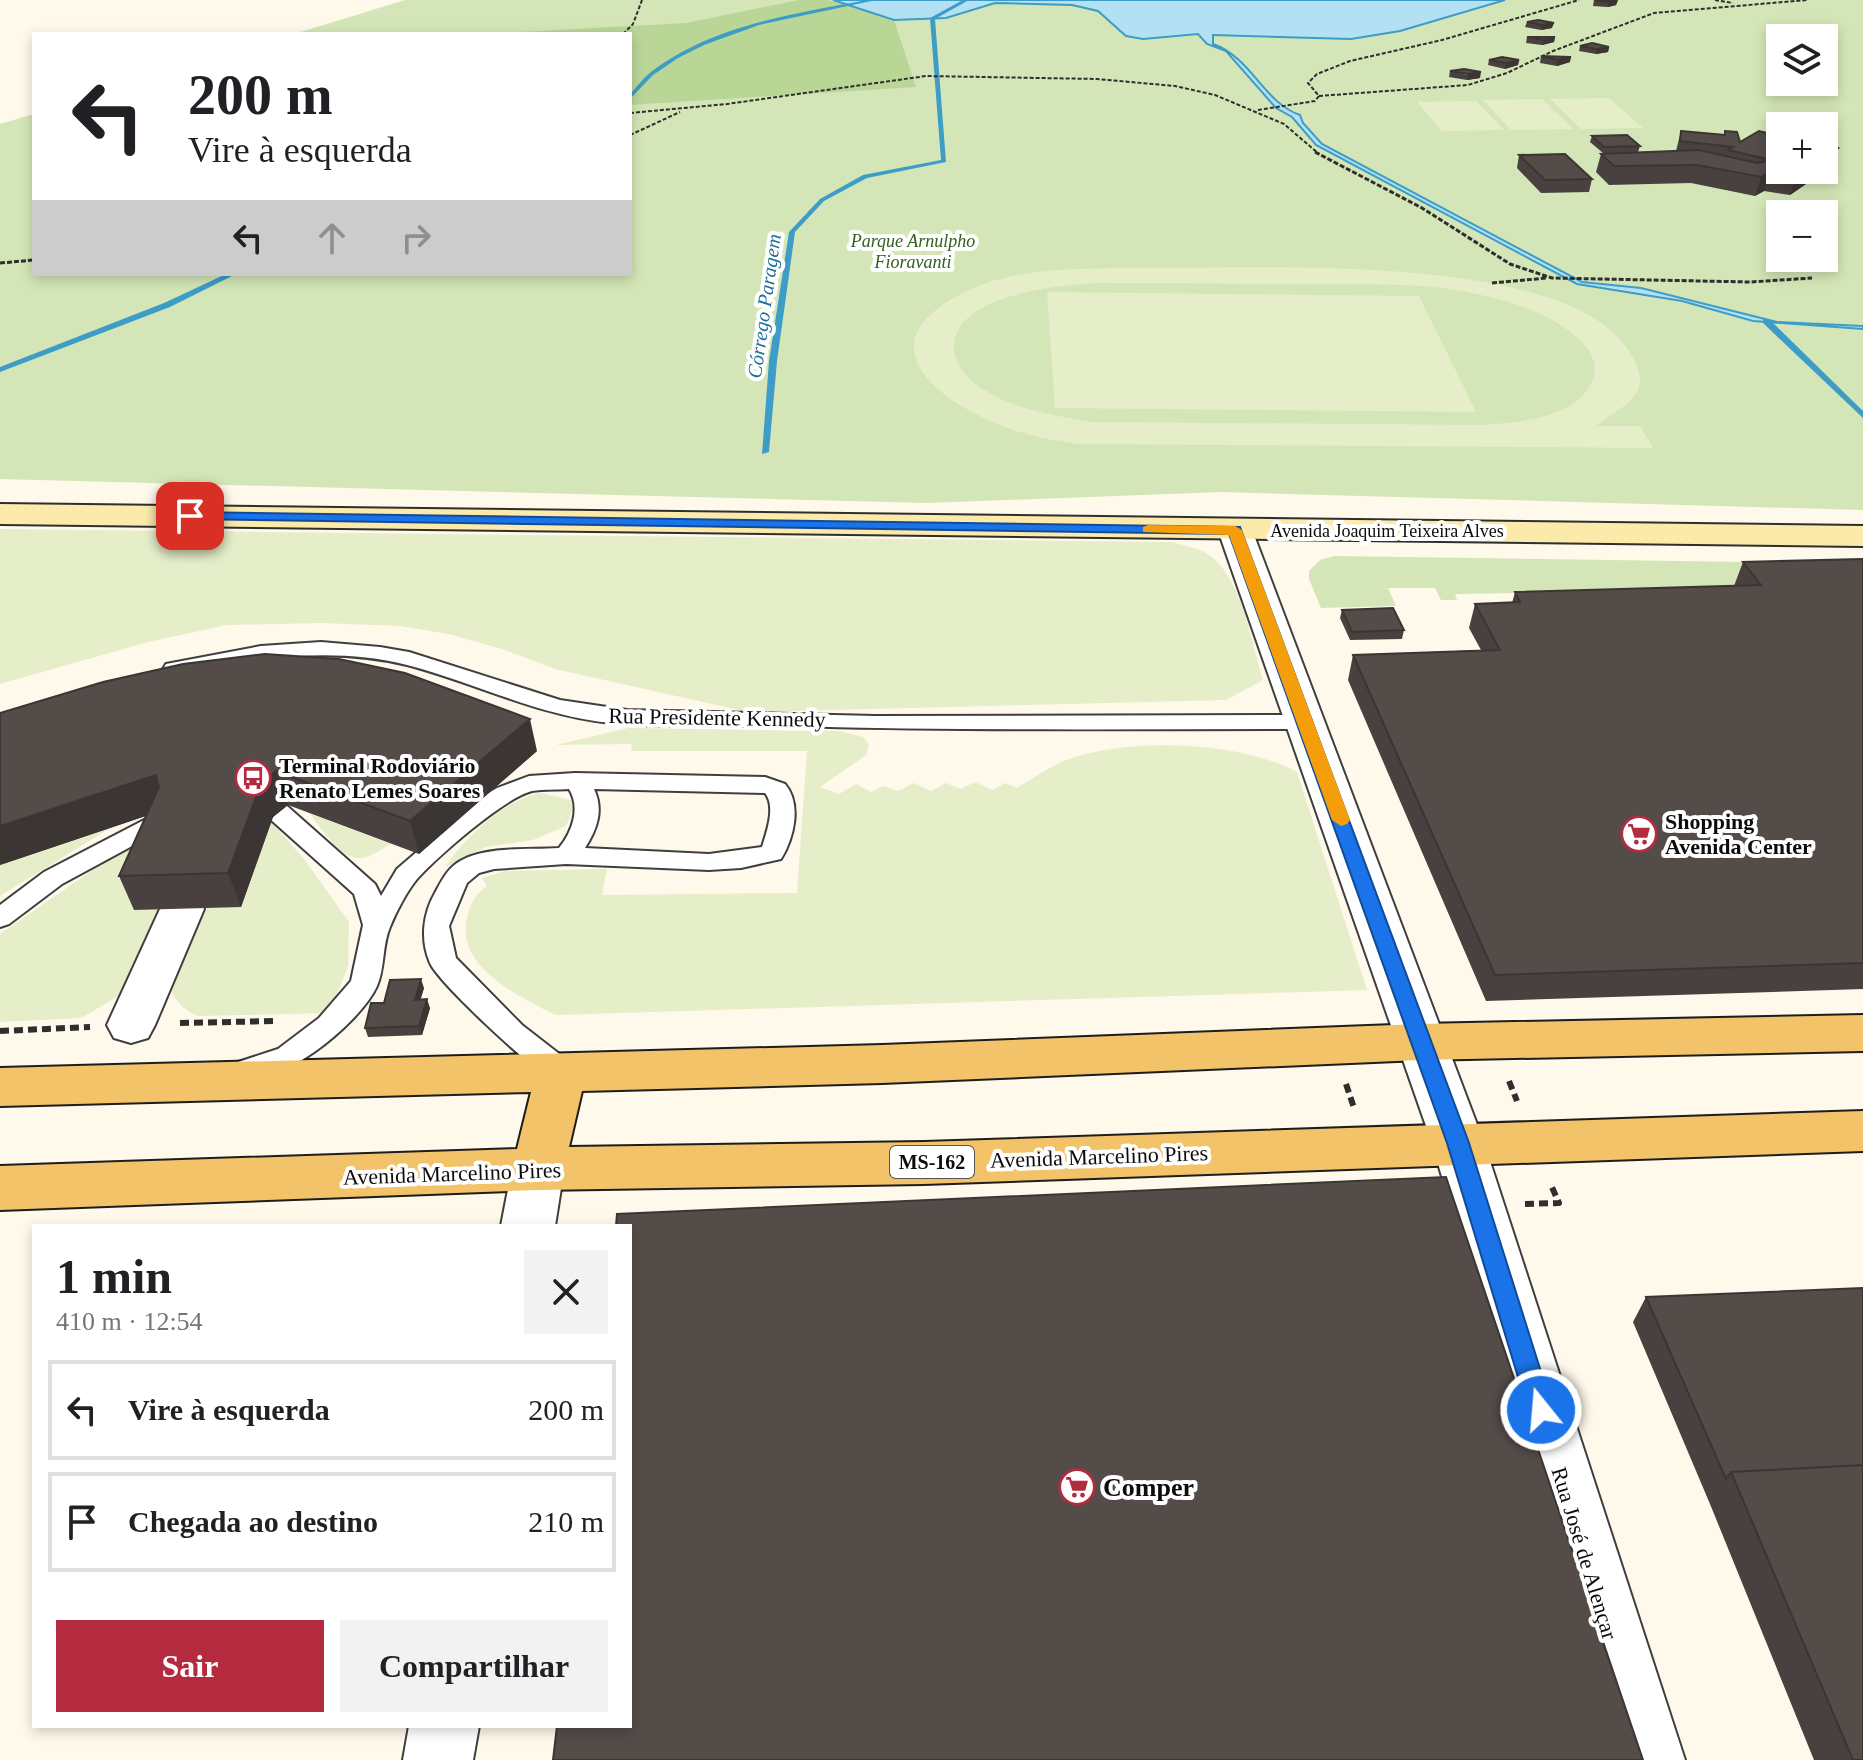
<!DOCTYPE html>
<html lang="pt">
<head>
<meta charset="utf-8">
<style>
  :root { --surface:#fff; --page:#f2f2f2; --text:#202124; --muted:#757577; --line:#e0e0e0; --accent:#b42b3f }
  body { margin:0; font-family:Georgia,serif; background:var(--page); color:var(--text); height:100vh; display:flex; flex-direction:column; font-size:30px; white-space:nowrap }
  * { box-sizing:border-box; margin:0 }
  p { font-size:26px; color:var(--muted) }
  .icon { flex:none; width:44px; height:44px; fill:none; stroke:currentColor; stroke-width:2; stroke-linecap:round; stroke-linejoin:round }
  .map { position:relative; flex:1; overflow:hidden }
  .sheet { position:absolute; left:32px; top:1224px; width:600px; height:504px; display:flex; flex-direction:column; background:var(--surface); border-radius:0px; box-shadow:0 4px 12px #0003 }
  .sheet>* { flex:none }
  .top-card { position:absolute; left:32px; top:32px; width:600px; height:244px; border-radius:0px; box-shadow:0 4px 12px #0003; background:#fff; color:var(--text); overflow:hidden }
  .fabs { position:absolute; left:1766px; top:24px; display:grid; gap:16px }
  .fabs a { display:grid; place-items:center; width:72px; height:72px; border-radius:0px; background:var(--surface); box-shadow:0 4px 12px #0003; font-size:40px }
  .pin { position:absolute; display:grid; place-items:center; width:68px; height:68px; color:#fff; margin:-34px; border-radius:16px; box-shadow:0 4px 12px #0006 }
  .me { position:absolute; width:88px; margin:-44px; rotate:343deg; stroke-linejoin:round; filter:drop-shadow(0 0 6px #0008) }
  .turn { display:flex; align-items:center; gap:28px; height:168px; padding:0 24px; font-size:36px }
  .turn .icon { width:104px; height:104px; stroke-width:2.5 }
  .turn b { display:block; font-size:56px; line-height:68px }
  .lanes { display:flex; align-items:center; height:76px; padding:0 24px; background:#0003; justify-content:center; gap:40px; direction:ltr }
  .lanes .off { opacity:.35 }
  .round { display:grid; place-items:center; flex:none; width:84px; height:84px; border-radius:0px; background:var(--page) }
  .summary { display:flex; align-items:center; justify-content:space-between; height:136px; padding:0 24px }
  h1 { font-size:48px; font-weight:600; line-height:60px }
  .button { display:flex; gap:16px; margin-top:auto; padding:16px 24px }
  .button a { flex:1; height:92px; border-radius:0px; background:var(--accent); color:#fff; font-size:32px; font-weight:600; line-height:92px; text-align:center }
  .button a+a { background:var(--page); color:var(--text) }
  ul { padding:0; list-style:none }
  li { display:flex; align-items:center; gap:24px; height:100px; margin:0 16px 12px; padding:0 8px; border:4px solid var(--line); border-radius:0px }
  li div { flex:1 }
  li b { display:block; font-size:30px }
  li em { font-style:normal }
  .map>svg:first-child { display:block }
  .green { fill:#d4e6b7; fill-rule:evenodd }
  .forest { fill:#bad697 }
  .pitch { fill:#e5eec9; fill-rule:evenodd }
  .water { fill:#b3e1f3; stroke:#3d9dc6; stroke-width:2 }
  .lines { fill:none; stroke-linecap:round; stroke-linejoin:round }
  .stream { fill:#3d9dc6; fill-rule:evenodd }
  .lane-casing { stroke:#3f3f3f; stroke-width:4 }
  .street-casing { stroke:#3f3f3f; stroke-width:4 }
  .secondary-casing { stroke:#2e2e2e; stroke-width:4 }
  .primary-casing { stroke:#1d1d1d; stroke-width:4 }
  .path-far2 { stroke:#2e2e2e; stroke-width:2; stroke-dasharray:4 2; stroke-linecap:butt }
  .path-far1 { stroke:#2e2e2e; stroke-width:3; stroke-dasharray:5 2; stroke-linecap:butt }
  .path { stroke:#2e2e2e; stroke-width:6; stroke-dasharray:9 5; stroke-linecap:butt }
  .lane { fill:#fff; fill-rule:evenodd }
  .street { fill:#fff; fill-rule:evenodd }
  .secondary { fill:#fbeaaa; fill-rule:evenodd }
  .primary { fill:#f2c368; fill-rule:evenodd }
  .wall { fill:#48413f }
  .shaded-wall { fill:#3b3533 }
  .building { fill:#544c49; stroke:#3b3533; stroke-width:2 }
  .route { fill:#1a73e8; stroke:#114b97; stroke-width:2 }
  .slow { fill:#f59e0b }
  .labels { text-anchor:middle; stroke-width:8; stroke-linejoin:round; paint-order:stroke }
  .far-park-label { font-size:18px; font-style:italic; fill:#336020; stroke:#fff }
  .far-street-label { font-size:18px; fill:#0c0c0c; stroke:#fff }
  .far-water-label { font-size:20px; font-style:italic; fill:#1c6d97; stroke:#fff }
  .shield { fill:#fff; stroke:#555; stroke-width:2 }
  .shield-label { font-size:20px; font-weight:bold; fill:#0c0c0c }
  .street-label { font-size:22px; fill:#0c0c0c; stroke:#fff }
  .poi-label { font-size:22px; font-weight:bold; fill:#0c0c0c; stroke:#fff; text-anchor:start }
  .near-poi-label { font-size:26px; font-weight:bold; fill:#0c0c0c; stroke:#fff; text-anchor:start }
</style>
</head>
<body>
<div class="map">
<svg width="1863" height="1760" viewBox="0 0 1863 1760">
  <rect width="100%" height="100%" fill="#fef9eb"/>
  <path class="green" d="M405,0H1863V510L1220,492L927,503L0,479V124L34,114V274H630V34H294ZM1780,38H1824V82H1780ZM1780,126H1824V170H1780ZM1780,214H1824V258H1780Z
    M1334,556L1817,563L1842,581L1725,585L1741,608L1519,593L1455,594L1457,600H1441L1435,588H1388L1396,606L1321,608L1309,579V571L1320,560Z"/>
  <path class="forest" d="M799,0H828L894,20L916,87L630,105V34H487L686,23Z"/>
  <path class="pitch" d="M1609,98L1643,128L1581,129L1550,99Z
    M1542,99L1573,129L1511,130L1483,100Z
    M1476,101L1504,130L1442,131L1417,102Z
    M1142,268C1251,269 1560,251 1626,347C1658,393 1629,401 1596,426H1640L1653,448L1077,444C1054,440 1032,437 1011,429C938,403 859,343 967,291C1020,266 1085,269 1142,268ZM1098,283C1169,283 1240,284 1311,284C1359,285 1408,282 1456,290C1494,297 1538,307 1569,331C1583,341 1599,358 1594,376C1582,418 1520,422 1484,425L1092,422C1057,416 1017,410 986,391C972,383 954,366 954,349C952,294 1060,285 1098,283Z
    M1047,292L1419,296L1476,412L1055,408Z
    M0,529L1171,542C1181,545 1193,547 1202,551C1241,569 1251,641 1263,680L1226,700L748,712L555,669L502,649L453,635L401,626L321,623L227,625L148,642L0,684Z
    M628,728L840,731L863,737L869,745L866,755L820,787L839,794L856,784L871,792L883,786L898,791L914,783L931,791L946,783L961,789L975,782L992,790L1005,783L1017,788C1034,778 1053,764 1072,758C1134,738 1239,741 1297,772L1367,990L555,1015C522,997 460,970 466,924C469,906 473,897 487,886L482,878L505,871L607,869L602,895L797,893L807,751H631L632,744L556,745Z
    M541,793L571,800L573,809L566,826L533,840L486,847L445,867C466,837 504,799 541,793Z
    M309,813L391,844C383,848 371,857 362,858C341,861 321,827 309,813Z
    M271,822L305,860L349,922L348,967L329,1013L198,1016C183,1010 175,1000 168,986L200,908Z
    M112,827L0,896V865Z
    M146,833L164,909L129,990L81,1018L0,1022V934Z"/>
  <path class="water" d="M833,0H1505L1400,31L1351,39L1213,35V44C1251,57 1264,103 1300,115L1303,123L1322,144L1582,282L1641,288L1777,322L1863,326V329L1753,321L1682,301L1577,284L1316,145L1292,117L1276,108L1226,51L1207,44L1198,34L1143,39L1126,36L1098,11L1072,5L995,3L946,18L894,20Z"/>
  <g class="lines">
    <path class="stream" d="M867,0H876L759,25L704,45L678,58L653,75L630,99V94C637,87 643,78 651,72C713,25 793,14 867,0Z
      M963,0H969L935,19L946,162L867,178L824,201L795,232L777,361L769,452L762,454L769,361L789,232L820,199L863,175L941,160L930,18Z
      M226,274H236L170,307L0,372V367L164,303Z
      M1763,319H1769L1863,411V418L1763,323Z"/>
    <defs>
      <path id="lane" d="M321,642L380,647L409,652L560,700L627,710L875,716L1306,715L1314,717L1318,722L1314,727L1306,729C1135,729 963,731 792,726C732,724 671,729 611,723C539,716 476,683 407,665C331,646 250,658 174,676L163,669L166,664L261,646Z
        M575,773L765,777L785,784C802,804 794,838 781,859L741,868L709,870L566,864L494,869L479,873L467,883L449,926L456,958L522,1025L571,1063L576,1071L571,1079C565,1081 561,1083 554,1080C533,1071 439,983 430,963C420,940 423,914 435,893C442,880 448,867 462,860C489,846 529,850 559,848C572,832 581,808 569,789C557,790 544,789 532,791C504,798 438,856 417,879C407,891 396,912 390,927C382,945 385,968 377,986C360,1024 274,1093 232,1080L227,1072L232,1064L278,1049L319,1018L351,981L363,925L354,894L269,818L266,812L269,806H287L375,884L381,896L397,869L477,800L497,788L529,776ZM594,789L765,793C776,806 767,831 762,847L709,854L585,848C597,829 604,810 594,789Z
        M171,806L180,808L183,814L180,820L62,884L9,924L0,927V905L44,872Z"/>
      <path id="street" d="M1235,520L1247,523L1252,530L1484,1143L1685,1760H1615L1432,1143L1218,530L1223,523Z
        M182,894L198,898L204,909L155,1025L148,1038L131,1043L114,1038L107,1025L160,909L166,898Z
        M538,1148L557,1154L564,1169L555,1226H501L512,1169L519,1154Z
        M409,1726H479L473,1760H403Z"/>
      <path id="secondary" d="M0,504L1863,526V546L0,524Z"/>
      <path id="primary" d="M1863,1015V1051L1420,1060L882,1083L582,1091L569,1147L924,1142L1863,1111V1151L924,1184L538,1190L0,1210V1166L517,1149L531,1092L0,1106V1068L882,1045L1420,1024Z"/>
    </defs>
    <use href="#lane" class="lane-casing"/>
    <use href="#street" class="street-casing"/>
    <use href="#secondary" class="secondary-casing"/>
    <use href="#primary" class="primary-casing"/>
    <path class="path-far2" d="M1715,0L1733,3
      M623,34L633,24L642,0
      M1319,96L1468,85L1507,73L1553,51L1654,13L1807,0
      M1258,110L1315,101L1319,96L1308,83L1317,74L1350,61L1442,40L1579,0
      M630,113L727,104L926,76L1097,79L1175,86L1215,95L1284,124L1319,154
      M630,135L680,112"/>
    <path class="path-far1" d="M1315,152L1422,208L1510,264L1552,278L1750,282L1812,278
      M0,263L34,260
      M1492,283L1547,278"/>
    <path class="path" d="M180,1023L277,1021
      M0,1031L90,1027
      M1509,1081L1517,1101
      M1346,1084L1354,1108
      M1525,1204L1559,1203L1551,1185"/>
    <use href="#lane" class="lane"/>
    <use href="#street" class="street"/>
    <use href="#secondary" class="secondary"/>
    <use href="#primary" class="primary"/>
  </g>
  <path class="wall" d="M1594,0H1618L1616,5L1608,7L1593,6Z
    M1538,20L1552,28L1541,30L1525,27L1527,22Z
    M1527,37H1555L1554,42L1542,45L1526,43Z
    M1580,46L1609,47L1608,52L1596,54L1579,51Z
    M1541,56L1570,62L1557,66L1540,63Z
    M1489,60H1519L1518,65L1505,69L1488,65Z
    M1450,71L1480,78L1467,80L1449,77Z
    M1681,131L1724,135L1725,131L1740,142L1759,131L1780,170L1828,145L1832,166L1790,195L1764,191L1755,196L1691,183L1609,185L1596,172L1601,154L1603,153L1590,142L1592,136L1640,146L1638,152L1676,151Z
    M1519,155L1592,179L1589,192L1541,193L1517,168Z
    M1863,559V989L1486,1001L1348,680L1353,655L1481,650L1469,628L1475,604L1512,603L1515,592L1734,586L1743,562Z
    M1342,610L1404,630L1402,639L1350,640L1340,618Z
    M265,654L537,751L419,854L288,805L273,817L241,907L134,910L119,876L146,816L0,865Z
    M424,988L420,999L430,1008L422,1035L368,1037L365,1028Z
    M1863,1288V1760H1814L1710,1504L1633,1322L1646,1297Z"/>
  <path class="shaded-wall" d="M1618,0L1616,5L1608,7L1609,2Z
    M1554,23L1552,28L1541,30L1542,25Z
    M1555,37L1554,42L1542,45L1544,40Z
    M1609,47L1608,52L1596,54L1597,49Z
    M1571,57L1570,62L1557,66L1558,60Z
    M1519,60L1518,65L1505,69L1506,63Z
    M1481,72L1480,78L1467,80L1468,74Z
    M1830,140L1824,157L1838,148L1832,166L1790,195L1796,176L1805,170H1824V146Z
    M1770,172L1764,191L1755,196L1761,177Z
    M530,719L537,751L419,854L410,821Z
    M276,771L288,805L273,817L241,907L228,873L261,784Z
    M156,775L169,808L0,865V826Z
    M421,979L424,988L418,1009L415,1000Z
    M427,999L430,1008L422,1035L419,1026Z"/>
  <path class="building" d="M1594,0H1616L1609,2Z
    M1538,20L1554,23L1542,25L1527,22Z
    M1527,37H1555L1544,40Z
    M1592,43L1609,47L1597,49L1580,46Z
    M1541,56L1571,57L1558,60Z
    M1502,57L1519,60L1506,63L1489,60Z
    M1464,69L1481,72L1468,74L1450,71Z
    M1681,131L1725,135V131L1737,132L1740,142L1759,131L1780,136V170H1805L1796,176L1770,172L1761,177L1697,165L1614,166L1601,154L1699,150L1757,163L1771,160L1728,150L1733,147L1680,141Z
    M1627,135L1640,146L1604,147L1592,136Z
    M1824,139L1830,140L1824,144L1838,148L1824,157Z
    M1565,154L1592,179L1545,180L1519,155Z
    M1863,559V963L1495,975L1353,655L1500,650L1475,604L1520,602L1515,592L1761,585L1743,562Z
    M1393,608L1404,630L1352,632L1342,610Z
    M265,654L339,659L405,673L530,719L410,821L276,771L261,784L228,873L119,876L159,787L156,775L0,826V713L103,682L183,664Z
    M421,979L415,1000L427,999L419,1026L365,1028L371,1003H384L390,980Z
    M1446,1177L1643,1760H553L557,1726H630V1226H616L617,1214Z
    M1863,1288V1465L1731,1472L1726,1479L1646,1297Z
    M1863,1465V1760H1853L1731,1472Z"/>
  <path class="route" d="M190,512L1240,527L1469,1143L1553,1410L1550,1418L1541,1421L1532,1418L1528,1410L1447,1143L1229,534L185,519L183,516Z"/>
  <path class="slow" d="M1148,525L1235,526L1242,530L1350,820L1347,824L1341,826L1332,820L1229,535L1143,532V527Z"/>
  <defs>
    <symbol id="bus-ring" viewBox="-11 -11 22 22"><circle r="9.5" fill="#fff" stroke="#b42b3f" stroke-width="1.5"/><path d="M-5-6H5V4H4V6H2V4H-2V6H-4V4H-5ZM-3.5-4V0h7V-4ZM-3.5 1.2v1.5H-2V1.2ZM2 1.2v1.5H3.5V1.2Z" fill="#b42b3f"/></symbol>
    <symbol id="supermarket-ring" viewBox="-11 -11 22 22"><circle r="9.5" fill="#fff" stroke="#b42b3f" stroke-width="1.5"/><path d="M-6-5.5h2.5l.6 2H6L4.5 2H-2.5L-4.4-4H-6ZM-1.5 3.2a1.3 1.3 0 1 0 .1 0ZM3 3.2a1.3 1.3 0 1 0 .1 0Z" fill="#b42b3f"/></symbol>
  </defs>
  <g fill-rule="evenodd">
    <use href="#bus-ring" x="233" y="758" width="40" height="40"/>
    <use href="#supermarket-ring" x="1619" y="814" width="40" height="40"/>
    <use href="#supermarket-ring" x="1057" y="1467" width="40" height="40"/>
  </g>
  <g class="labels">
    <g class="far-park-label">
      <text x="913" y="247">Parque Arnulpho<tspan x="913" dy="21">Fioravanti</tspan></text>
    </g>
    <g class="far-street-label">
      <text x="1387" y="537">Avenida Joaquim Teixeira Alves</text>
    </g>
    <g class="far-water-label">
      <text transform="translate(764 306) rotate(-82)" y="7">Córrego Paragem</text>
    </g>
    <rect class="shield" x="890" y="1146" width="84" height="32" rx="6"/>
    <g class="shield-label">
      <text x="932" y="1169">MS-162</text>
    </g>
    <g class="street-label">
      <text transform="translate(717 717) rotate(1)" y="8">Rua Presidente Kennedy</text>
      <text transform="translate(1099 1156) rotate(-2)" y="8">Avenida Marcelino Pires</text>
      <text transform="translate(452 1173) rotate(-2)" y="8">Avenida Marcelino Pires</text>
      <text transform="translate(1585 1553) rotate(73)" y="8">Rua José de Alençar</text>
    </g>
    <g class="poi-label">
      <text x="279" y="773">Terminal Rodoviário<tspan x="279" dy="25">Renato Lemes Soares</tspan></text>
      <text x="1665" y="829">Shopping<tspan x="1665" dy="25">Avenida Center</tspan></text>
    </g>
    <g class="near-poi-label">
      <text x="1103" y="1496">Comper</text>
    </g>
  </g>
</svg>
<div class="fabs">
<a><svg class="icon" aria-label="layers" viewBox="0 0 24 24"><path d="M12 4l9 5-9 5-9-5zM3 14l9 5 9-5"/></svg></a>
<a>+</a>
<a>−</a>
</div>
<div class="pin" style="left:190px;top:516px;background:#d93025"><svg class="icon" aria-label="arrive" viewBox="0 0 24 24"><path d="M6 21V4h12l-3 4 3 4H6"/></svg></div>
<svg class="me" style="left:1541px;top:1410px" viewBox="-20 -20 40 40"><circle r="17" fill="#1a73e8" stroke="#fff" stroke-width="3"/><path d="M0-11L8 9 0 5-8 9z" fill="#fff"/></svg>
<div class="top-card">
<div class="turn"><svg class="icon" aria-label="left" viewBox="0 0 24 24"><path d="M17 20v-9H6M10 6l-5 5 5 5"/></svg><div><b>200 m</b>Vire à esquerda</div></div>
<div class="lanes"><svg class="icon" aria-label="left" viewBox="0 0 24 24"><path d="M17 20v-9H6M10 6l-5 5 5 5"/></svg><svg class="icon off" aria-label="ahead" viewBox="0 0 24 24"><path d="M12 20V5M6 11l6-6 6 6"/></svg><svg class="icon off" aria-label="right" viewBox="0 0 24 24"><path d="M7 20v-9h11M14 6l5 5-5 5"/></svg></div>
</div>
<section class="sheet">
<div class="summary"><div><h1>1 min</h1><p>410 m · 12:54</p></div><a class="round"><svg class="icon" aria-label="close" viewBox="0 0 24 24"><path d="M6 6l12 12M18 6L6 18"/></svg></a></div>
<ul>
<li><svg class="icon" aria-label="left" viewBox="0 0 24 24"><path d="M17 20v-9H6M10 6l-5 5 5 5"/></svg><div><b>Vire à esquerda</b></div><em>200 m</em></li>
<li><svg class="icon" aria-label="arrive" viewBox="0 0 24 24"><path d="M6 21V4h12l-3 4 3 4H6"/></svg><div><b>Chegada ao destino</b></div><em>210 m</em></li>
</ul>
<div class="button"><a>Sair</a><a>Compartilhar</a></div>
</section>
</div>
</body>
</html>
